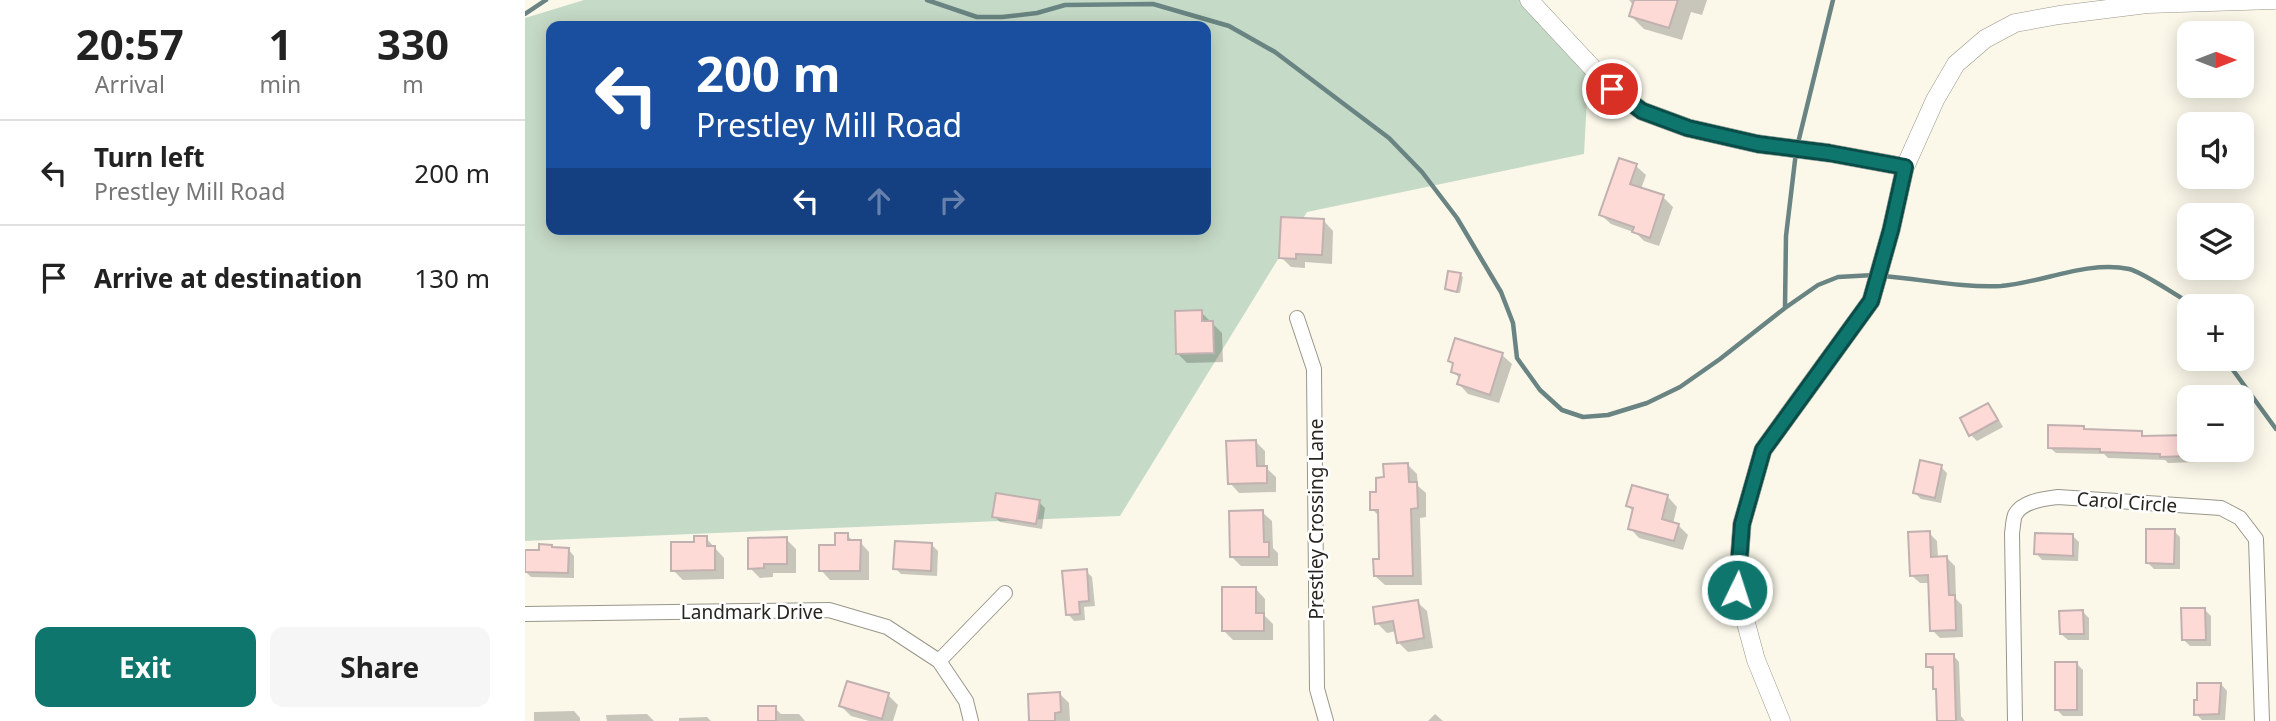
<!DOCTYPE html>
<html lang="en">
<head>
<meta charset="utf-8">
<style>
  :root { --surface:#fff; --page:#f6f6f6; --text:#222; --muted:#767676; --line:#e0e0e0; --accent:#0f766e }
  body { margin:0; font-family:"Noto Sans",sans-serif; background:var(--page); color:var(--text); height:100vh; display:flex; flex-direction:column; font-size:26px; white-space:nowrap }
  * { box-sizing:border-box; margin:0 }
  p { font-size:23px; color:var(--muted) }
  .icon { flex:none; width:38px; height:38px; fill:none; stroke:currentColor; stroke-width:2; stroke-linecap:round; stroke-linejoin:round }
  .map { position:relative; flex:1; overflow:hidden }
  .panel { display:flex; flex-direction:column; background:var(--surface); width:525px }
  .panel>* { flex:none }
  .guide { position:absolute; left:21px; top:21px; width:665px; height:214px; border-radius:14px; box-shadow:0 4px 18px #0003; background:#1a4fa0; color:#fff; overflow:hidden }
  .needle { width:46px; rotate:90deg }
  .buttons { position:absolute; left:1652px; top:21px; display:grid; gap:14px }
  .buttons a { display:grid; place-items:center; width:77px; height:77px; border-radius:14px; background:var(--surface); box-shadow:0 4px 18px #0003; font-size:35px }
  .pin { position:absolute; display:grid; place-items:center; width:60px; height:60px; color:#fff; margin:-30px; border:4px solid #fff; border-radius:50%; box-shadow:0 2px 7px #0007 }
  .me { position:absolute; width:77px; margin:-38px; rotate:4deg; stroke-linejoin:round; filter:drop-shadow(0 0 5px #0008) }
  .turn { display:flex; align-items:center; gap:24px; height:147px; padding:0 35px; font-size:32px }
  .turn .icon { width:91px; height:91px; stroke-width:2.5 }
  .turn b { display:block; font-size:49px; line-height:60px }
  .lanes { display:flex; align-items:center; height:66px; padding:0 35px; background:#0003; justify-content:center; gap:35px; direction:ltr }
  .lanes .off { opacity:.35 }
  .eta { display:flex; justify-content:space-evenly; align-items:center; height:119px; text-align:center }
  .eta b { font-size:42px; font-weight:700; line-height:49px }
  .button { display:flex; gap:14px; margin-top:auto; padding:14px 35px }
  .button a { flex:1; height:80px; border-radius:14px; background:var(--accent); color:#fff; font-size:28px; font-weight:700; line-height:80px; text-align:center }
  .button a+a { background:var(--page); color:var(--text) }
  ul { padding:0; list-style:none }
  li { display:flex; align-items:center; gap:21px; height:105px; padding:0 35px; border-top:2px solid var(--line) }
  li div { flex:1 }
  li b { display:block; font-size:26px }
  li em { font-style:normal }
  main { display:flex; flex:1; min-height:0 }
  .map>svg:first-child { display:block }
  .green { fill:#c6dbc7; fill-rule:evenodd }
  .shadow { fill:#0003 }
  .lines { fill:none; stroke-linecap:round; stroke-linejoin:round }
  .stream { stroke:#698482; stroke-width:4.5 }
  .building { fill:#fedad7; stroke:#c1b1b0; stroke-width:2 }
  .minor-casing { stroke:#99978a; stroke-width:16 }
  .tertiary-casing { stroke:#99978a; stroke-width:19 }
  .minor { stroke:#fff; stroke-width:14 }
  .tertiary { stroke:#fff; stroke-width:18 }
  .route-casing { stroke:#0a4d48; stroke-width:18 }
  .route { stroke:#0f766e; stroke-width:12 }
  .labels { text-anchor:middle; stroke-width:5; stroke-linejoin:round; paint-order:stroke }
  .street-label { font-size:19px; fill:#262520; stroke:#fff }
</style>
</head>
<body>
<main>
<section class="panel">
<div class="eta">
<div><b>20:57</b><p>Arrival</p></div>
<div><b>1</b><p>min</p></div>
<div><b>330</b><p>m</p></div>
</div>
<ul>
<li><svg class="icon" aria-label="left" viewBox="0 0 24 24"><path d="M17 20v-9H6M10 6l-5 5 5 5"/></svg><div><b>Turn left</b><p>Prestley Mill Road</p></div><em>200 m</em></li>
<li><svg class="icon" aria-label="arrive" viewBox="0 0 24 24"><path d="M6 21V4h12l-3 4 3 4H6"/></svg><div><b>Arrive at destination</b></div><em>130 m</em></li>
</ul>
<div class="button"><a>Exit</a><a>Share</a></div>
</section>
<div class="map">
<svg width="1751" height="721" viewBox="0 0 1751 721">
  <rect width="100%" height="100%" fill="#fbf8ea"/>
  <path class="green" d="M59,0H999L1064,64L1059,154L782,212L595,516L0,541V18ZM26,26H681V229H26Z"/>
  <path class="shadow" d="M1104,0H1182L1177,15L1166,12L1157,40L1119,29L1106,16L1109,6Z
    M1111,166L1121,175L1116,189L1138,197L1148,207L1134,246L1119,241L1111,233L1086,224L1076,215Z
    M799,221L808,231L807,264L780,262V268L766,267L756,257Z
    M935,275L938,277L935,293L924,291L921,288Z
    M676,312L697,333L698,362L662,363L652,353Z
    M977,355L987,364L974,403L943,394L934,384L935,379L928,371L930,366L925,361Z
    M1463,405L1469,411L1478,427L1452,441L1446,435Z
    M1558,428L1561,431L1616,433L1622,438L1664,437V450H1674V462L1643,463L1640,460L1583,458L1579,454L1531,453L1524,447Z
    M730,441L740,451V467L751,477V492L714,493L705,483Z
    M883,465L892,474L893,486L901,493V517L895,518L897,585H860L850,576L855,560V517L847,509L861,479Z
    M1416,467L1422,473L1416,503L1396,499L1389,492Z
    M1143,497L1152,507L1148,524L1153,525L1163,535L1158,550L1114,538L1105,528L1109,512L1103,506Z
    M514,502L520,508L517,529L475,522L469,516Z
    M737,512L747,521L748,548L753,553V566H716L707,557Z
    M1649,531L1655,537V569H1629L1622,562Z
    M1404,533L1412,541L1413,558H1422L1430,566L1431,599L1437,605L1438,637L1415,638L1407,630L1405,583H1395L1386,575Z
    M322,535L329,542H335L344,552V580H305L296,570Z
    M1548,536L1554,542L1553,561L1517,560L1511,553Z
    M181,538L199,558V579L158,580L148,570L171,544Z
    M261,539L271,549V573H248V577L235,578L225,568Z
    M407,545L413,551L412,576L376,574L370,568Z
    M27,546L29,549H43L49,556V578L6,577L0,571L16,552Z
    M561,571L567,577L570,606L559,607L560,620L549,621L543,614Z
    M731,589L740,599V616L748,624V640H708L698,630Z
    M892,602L902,611L908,648L883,652L873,642L872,631L862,633L852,623Z
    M1679,609L1686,616V646H1665L1659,640Z
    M1558,612L1564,618V640H1543L1536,634Z
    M1428,655L1434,662L1436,716L1440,721H1414L1413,692L1410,689V673L1403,666Z
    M1552,664L1558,670V716H1538L1532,710Z
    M1696,684L1702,691L1700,720H1677L1671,714L1674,701Z
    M534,693L544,703L545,721H502Z
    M363,695L373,705L368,721H344L326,716L316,706Z
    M250,708L256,714H274L280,721H235Z
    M49,711L55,718V721H9V712Z
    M122,714L129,721H82L81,715Z
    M910,714L918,721H903Z
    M182,717L186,721H154V718Z"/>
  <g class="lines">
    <path class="stream" d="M402,0L452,17H477L512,13L540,5L628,4L704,26L750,52L864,138L897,172L932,218L976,292L988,323L992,358L1015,390L1037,410L1058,417L1083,415L1122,403L1155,387L1195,359L1260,308L1293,285L1313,277L1349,275
      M0,14L21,0
      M1273,143L1308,0
      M1358,276C1397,279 1436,288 1476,286C1516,283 1563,260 1604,269C1617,272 1646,292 1660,300L1664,307
      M1260,307L1261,236L1271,152
      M1700,359L1751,429"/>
  </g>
  <path class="building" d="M1109,0H1153L1144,28L1104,16Z
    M1094,158L1112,164L1105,184L1139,195L1125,238L1107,232L1109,227L1074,215Z
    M756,217L799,219L797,255L771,254V259L754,258Z
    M923,271L936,273L932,292L920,289Z
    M677,310V321H688L689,353L651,354L650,311Z
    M930,338L978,353L965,395L932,384L935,375L926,372L928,363L923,361Z
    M1463,403L1473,420L1444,436L1435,418Z
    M1523,425L1559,426V429L1617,431V436L1664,435V456L1635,457V454L1575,452V449L1523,448Z
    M731,440L732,466H742V483L703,484L701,441Z
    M1395,460L1417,465L1410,498L1388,493Z
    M883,463L884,482H892L893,508L886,509L888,576H849L848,559H854L853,510H845V492H851V478L859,477L858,464Z
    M1107,485L1143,495L1137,519L1154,524L1149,541L1103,529L1108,508L1101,506Z
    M471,493L515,500L511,524L467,517Z
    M738,510L739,542H744V557H705L704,511Z
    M1621,529H1650L1649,564L1621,563Z
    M1405,531L1406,557L1422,556L1424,595H1430L1431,630L1405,631L1403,575L1385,576L1383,532Z
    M310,533H323V540H336L335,571H294V545H310Z
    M1510,533L1548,534V556L1509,554Z
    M169,536H182V546H190V570L146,571V542H169Z
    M262,537V564H239V568L223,569V538Z
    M370,541L407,543L406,571L368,569Z
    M14,544L27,545V547L44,548L43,573L0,572V550H14Z
    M562,569L564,601L554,602L555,614L541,615L537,571Z
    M697,587H731V613H739V631H697Z
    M893,600L899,638L872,643L868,621L850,624L848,607Z
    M1656,608H1680L1681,640H1657Z
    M1558,610L1559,634H1535L1534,611Z
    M1401,654H1429L1431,721H1412L1411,689H1408V667H1401Z
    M1530,662H1552V710H1530Z
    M322,681L364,693L357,719L314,706Z
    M1672,683H1696L1694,714L1669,715V700H1672Z
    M535,692L536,712L530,713V721H504L503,694Z
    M233,706H251V721H233Z"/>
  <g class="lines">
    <defs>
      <path id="minor" d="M772,318L789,369L792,689L801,721
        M0,614L304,610L362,627L414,661L441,701L446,721
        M414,661L480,593
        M1490,721L1487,533C1488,528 1488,520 1490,515C1497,501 1519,499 1533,497L1696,508L1715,518L1731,539L1737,721"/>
      <path id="tertiary" d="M1004,0L1087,89L1117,111L1163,128L1233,144L1304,153L1380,167
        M1256,721L1231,660L1212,590L1217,524L1238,450L1346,301L1366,230L1380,167L1410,100L1431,64L1460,39L1490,23L1534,15L1622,4L1749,0"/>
    </defs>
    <use href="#minor" class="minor-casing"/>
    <use href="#tertiary" class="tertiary-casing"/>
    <use href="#minor" class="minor"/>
    <use href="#tertiary" class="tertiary"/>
  </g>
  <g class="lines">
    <defs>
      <path id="route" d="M1087,89L1117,111L1163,128L1233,144L1304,153L1380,167L1366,230L1346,301L1238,450L1217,524L1212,590"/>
    </defs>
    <use href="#route" class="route-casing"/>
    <use href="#route" class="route"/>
  </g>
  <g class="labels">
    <g class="street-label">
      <text transform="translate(1602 502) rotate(4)" y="7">Carol Circle</text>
      <text transform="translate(791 519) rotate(-90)" y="7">Prestley Crossing Lane</text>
      <text x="227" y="619">Landmark Drive</text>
    </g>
  </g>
</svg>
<div class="buttons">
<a><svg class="needle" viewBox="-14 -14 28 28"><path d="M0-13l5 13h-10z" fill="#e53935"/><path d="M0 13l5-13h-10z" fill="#767676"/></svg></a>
<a><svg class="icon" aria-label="sound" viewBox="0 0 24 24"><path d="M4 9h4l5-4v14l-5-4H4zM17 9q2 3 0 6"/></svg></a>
<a><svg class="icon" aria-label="layers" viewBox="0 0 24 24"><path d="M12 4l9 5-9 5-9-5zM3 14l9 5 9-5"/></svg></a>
<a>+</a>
<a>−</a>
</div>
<div class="pin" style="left:1087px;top:89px;background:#d93025"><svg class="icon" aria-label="arrive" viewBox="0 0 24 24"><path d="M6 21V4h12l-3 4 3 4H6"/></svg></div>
<svg class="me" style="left:1212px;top:590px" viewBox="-20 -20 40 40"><circle r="17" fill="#0f766e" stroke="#fff" stroke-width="3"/><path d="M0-11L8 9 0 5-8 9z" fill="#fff"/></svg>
<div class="guide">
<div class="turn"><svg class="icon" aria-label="left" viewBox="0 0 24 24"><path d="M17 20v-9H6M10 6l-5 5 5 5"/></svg><div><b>200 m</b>Prestley Mill Road</div></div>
<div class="lanes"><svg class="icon" aria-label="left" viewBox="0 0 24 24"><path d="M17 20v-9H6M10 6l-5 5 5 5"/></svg><svg class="icon off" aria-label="ahead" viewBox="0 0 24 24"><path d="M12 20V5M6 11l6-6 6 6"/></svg><svg class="icon off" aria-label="right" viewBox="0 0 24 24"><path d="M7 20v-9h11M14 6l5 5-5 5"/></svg></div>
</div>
</div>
</main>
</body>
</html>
